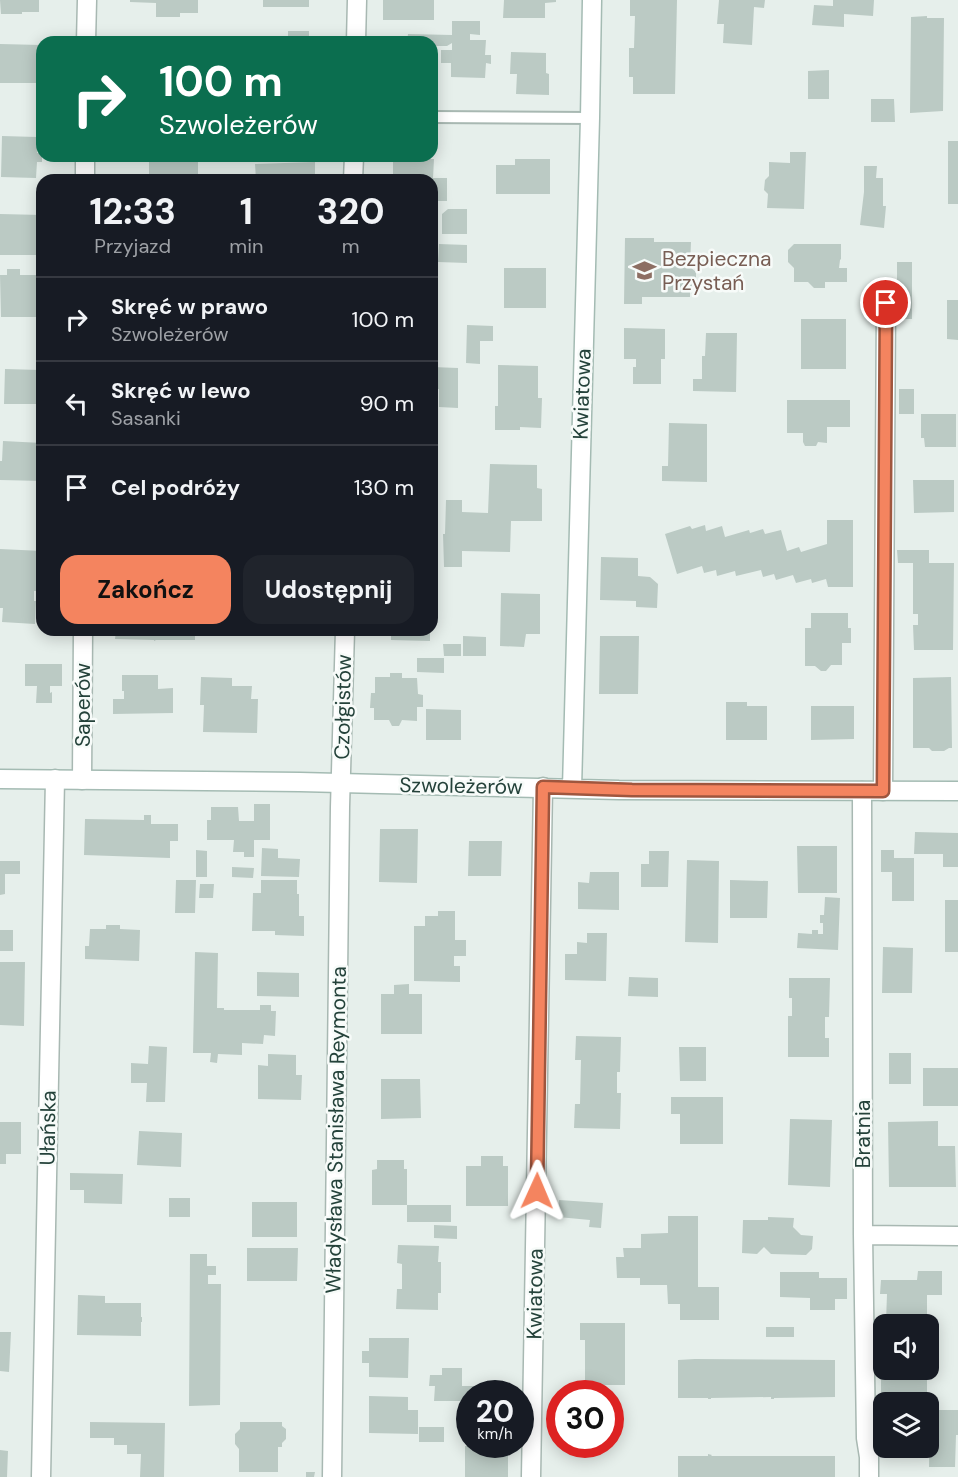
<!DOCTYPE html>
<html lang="pl">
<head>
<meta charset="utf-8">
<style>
  :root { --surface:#171b24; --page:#20242c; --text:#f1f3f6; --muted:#9ea1a6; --line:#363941; --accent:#f4845f }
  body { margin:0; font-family:"DM Sans",sans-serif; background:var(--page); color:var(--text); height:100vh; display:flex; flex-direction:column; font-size:22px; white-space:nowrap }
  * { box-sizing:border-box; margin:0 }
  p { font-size:20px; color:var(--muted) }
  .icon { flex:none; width:33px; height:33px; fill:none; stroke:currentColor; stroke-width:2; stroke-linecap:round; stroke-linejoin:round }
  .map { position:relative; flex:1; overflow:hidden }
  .sheet { position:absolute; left:36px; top:174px; width:402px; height:462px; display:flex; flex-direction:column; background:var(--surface); border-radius:18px; box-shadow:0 3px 15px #0003 }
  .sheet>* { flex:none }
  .guide { position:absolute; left:36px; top:36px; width:402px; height:126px; border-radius:18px; box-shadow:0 3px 15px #0003; background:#0b6e4f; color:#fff; overflow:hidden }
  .tools { position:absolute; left:873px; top:1314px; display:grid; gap:12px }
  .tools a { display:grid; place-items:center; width:66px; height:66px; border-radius:12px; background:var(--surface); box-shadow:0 3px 15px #0003; font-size:30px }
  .speed { position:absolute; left:456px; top:1380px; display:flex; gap:12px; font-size:30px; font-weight:700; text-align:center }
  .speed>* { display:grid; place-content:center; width:78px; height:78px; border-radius:50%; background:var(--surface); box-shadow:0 3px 15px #0003; line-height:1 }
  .speed small { font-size:15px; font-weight:400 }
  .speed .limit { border:9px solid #d22; background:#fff; color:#111 }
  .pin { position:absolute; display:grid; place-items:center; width:51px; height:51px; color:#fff; margin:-26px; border:3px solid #fff; border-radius:50%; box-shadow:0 2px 6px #0007 }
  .me { position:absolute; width:66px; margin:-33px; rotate:1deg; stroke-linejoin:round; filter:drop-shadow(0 0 4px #0008) }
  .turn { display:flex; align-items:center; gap:21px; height:126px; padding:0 24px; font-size:27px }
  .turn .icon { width:78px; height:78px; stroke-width:2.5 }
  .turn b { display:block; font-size:42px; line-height:51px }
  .eta { display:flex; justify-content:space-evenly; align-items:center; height:102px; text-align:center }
  .eta b { font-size:36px; font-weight:700; line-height:42px }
  .button { display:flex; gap:12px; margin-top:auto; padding:12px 24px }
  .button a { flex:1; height:69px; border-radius:18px; background:var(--accent); color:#111; font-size:24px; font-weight:700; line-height:69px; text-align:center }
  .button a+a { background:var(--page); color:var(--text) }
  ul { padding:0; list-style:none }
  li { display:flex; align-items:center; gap:18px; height:84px; padding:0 24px; border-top:2px solid var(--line) }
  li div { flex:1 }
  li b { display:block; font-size:22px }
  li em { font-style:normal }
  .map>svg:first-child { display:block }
  .building { fill:#bbcac4 }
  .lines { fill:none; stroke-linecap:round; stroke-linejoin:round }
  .lane-casing { stroke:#a8b8b2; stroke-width:14 }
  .street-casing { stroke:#a8b8b2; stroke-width:21 }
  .secondary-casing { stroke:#a4bbb3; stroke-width:21 }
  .lane { stroke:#fff; stroke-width:10 }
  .street { stroke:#fff; stroke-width:18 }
  .secondary { stroke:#fff; stroke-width:18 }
  .route-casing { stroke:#9f563e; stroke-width:15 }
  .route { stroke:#f4845f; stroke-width:10 }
  .labels { text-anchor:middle; stroke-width:5; stroke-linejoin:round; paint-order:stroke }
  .education-label { font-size:21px; fill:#785e54; stroke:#f7fbf9; text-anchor:start }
  .street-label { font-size:21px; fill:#24423a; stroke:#f7fbf9 }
</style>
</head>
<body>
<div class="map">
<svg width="958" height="1477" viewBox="0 0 958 1477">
  <rect width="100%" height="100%" fill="#e6efeb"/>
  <path class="building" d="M0,0H39V12H22V14H1Z
    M130,0H198V13H180V17H156V3L130,2Z
    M263,0H309V7H263Z
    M383,0H434V20H383Z
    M504,0H556V2L545,3V18H503Z
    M630,0H677L675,94H633V77H629V48H634L635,16H630Z
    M719,0H765L764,8L754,7L752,45L723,43L724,24H717Z
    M833,0H874L873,16L844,14V27L812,25L814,5L833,6Z
    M927,16V18H944L943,111L910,113L911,17Z
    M452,21H480V35L470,34V40H486L485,55H491V64L486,63L485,78L451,77V63H441V50H452V43L447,46H432V42H407L408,34L452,35Z
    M288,31H309V42H288Z
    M0,44L41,45V52L42,53V82L40,83H0Z
    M511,52L546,53V73L549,74V95L516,94L517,74H510Z
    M829,70V99H808V71Z
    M871,99H894L895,122H871Z
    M2,136L37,137V153H42V162H37L36,178L1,177Z
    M948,141H958V204H948Z
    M790,152H806L804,209L767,208L768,194L764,190L765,180L769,176V162L790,163Z
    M396,156H411V159H434L433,178H447V201H432V180H393V158L396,159Z
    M515,159H550V194H496V165H515Z
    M149,160L198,161V180H149Z
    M315,162V174H323L324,180H256L255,164Z
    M864,166H877L876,178H883V206H886L884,228L860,225L864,192Z
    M448,209H467V234H442V214Z
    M0,214L42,215L41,255H0Z
    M625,238H654V242H691L690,267L696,272V283L690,288V297H642V304H624Z
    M439,244L467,245V263L438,262Z
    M794,244H841V259L840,260L839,268H847V282H825V288H814L808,282H794V268L788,262V250Z
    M897,262H912V319H897Z
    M504,268H546V308H504Z
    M7,269H20V275H37V299H41V317H1L0,275H7Z
    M947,300H958V340L947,339Z
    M801,319H846V369H801Z
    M467,325L493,326V341H480V364L466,363Z
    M624,328L665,329V359H661V384H633V367H636V359H624Z
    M706,333H737L736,392L693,391V379H702V356H705Z
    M498,365L538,366V398H542L541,428L520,427V430H495V406H498Z
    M432,367L458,368V408L439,407V389H432Z
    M5,369L40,370L39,386H42V404H4Z
    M899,389H914V414H899Z
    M787,400H850V427H827V443L818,442L816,446H805L803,442V433H787Z
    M921,414H956V447H925L924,438H921Z
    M669,423L707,424V482L662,481V466H668Z
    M3,441L42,443V481L0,480V461H2Z
    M490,464L537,465V488L542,489V521H511L510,552L462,551V567H444L443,534H445L446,500H462V512L488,513Z
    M913,480H954V512L914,513Z
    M827,520H853V587H828L826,579L812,583L811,579L796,583L793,575L776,580L774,574L763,577L761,570L736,576L735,571L717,576L716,570L704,573L702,566L677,574L665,534L690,526L692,529L705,525L706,531L722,526L725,537L749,530L750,533L763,529L765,534L781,530L787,551L799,547L801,552L827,544Z
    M0,549L42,551L41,591H34V601H36L35,624L2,622L3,608H0Z
    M897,550H929V563H954L953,650H914L913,625H918V614H913V563H898Z
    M601,557L638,558V576L650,577L658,584L657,608L636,607V601L600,600Z
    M501,593L540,594V634H526L524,647L500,646Z
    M811,613H848V628H851V643H842V665H831L826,671H821L815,666H805V628H811Z
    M116,630H195V640H156L154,641V640L115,639Z
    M305,630H338V634L305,633Z
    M391,630H430V641L391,640Z
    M463,636L486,637V656H463Z
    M600,636H639L638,694H599Z
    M443,644H461V656H444Z
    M417,658H444V673L417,672Z
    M25,664H62V686H50V693L52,692V703H36L37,686H25Z
    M390,673H402V678H417L418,694L423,695V707H417V721L402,720L399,726H392L389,720H374V708H370L371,693H375V677H390Z
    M122,675H158V689L173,688V713L113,714V699H124V691H122Z
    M201,677L232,678V686H252L251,699H258L257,733L203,732L204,705H200Z
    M951,677L952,748H949L944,751H932L929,748H913V678Z
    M726,702H747V706H767V740H726Z
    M811,706H854V739L811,740Z
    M426,709L461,710V740H426Z
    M254,804H270V840H254V857H244V852H233L234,840H207V820H211V807H238L239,821H254Z
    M144,815H151V824H178V841H170V858L84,855L85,819L144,820Z
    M380,829H418L417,883L379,882Z
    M915,832L958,833V867H943V854H914Z
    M469,841H502L501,876H468Z
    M797,846H837V893H798Z
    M262,848L278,849V858L300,859L299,877L261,876Z
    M196,850L207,851V877H196Z
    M881,850H894V858H914V901H892V872H881Z
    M649,851H669L668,887H641V864H649Z
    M687,860L719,861L718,943L685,942Z
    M0,861H20V874H5V894L0,895Z
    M232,867L254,868L253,878L232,877Z
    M590,872H619V910L578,909V882L589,883Z
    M176,880H196L195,913H175Z
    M261,880H297V894H299V916H304V936L275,935V931H252L253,893H261Z
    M730,880L768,881L767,918H730Z
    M200,884H214L213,898H199Z
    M825,897L840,898L838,950L797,948L798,933L812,934V930H818V934H823V923H820V915H824Z
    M945,900H958V952H945Z
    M438,911H455V940H466V956H454V966H460V982L414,981V926H425V916H438Z
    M106,925H120V929L140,930L139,961L85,959V946H89L90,929H106Z
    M0,930H13V951H0Z
    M587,933H607L606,981L565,980V954H577V942L587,943Z
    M883,947L913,948L912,993H882Z
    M195,952L218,953L217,1008H224V1010H260V1005H271V1011H276L275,1036L264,1035L263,1044L242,1043V1055L218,1054L217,1063L210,1062L211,1053H193Z
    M0,962H25L24,1026L0,1025Z
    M257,972L299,973V997L257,996Z
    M629,977L658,978V997L628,996Z
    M789,978H830L829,1017H825V1038H829V1057H788V1016H792V998H789Z
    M409,984V994H422V1034H381V994H394V985Z
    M576,1036L621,1037L620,1072H617V1093H621L620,1129L574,1128L575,1104H580L581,1060H575Z
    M149,1046L167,1047L165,1102H146L147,1083H131V1063L148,1064Z
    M679,1047H706V1081H680Z
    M889,1053H911V1084H889Z
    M268,1054L296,1055V1075H302L301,1100L258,1099V1065L268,1066Z
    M923,1068H958V1106H923Z
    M381,1079H420L421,1118L381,1119Z
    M671,1097H723V1144H680V1114H671Z
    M790,1119L832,1120L830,1187L788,1185Z
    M938,1121V1146H955L956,1187H889L888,1122Z
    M0,1122H21V1154H6V1164H0Z
    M139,1131L182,1133L181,1167L137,1165Z
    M481,1156H503V1166H508V1206H466V1166H481Z
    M377,1160H404V1169H407V1205H372V1170L377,1169Z
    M70,1173L123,1174L122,1204L84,1203V1190H70Z
    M169,1198H190V1217H169Z
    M559,1200L603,1203L601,1228L589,1227L590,1220L558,1217Z
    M252,1202H297V1237H252Z
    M407,1205H451V1222H407Z
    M668,1216H698V1287H719V1320H680V1304H668L667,1285H640V1278H617L616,1257H624L623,1248H641V1234L668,1233Z
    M768,1217L794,1218L793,1227L801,1235L813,1236L812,1249L806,1255L771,1254L764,1247L757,1254L742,1253L743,1220H768Z
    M434,1225L457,1226V1239L434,1238Z
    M398,1245L439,1246L438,1262H441V1293H438V1310L396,1309L397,1289H402V1264L397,1263Z
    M247,1248H298L297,1281H247Z
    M190,1254H207V1266H216V1275H208V1284H221L220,1405L189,1406Z
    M918,1271H942V1295H927V1324H888L889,1322H886L887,1294H880L881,1280H917Z
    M780,1272H819V1278H847V1299H835V1310H810V1298L780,1297Z
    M78,1295L105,1296V1303H141V1317H142V1322H141V1336L77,1335Z
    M580,1323H625V1385H585V1340H580Z
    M766,1327H794V1337H766Z
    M0,1332H11L9,1372L0,1371Z
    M369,1338H409L408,1378L369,1377V1363H362V1351H369Z
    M881,1353H884V1370H927V1402H884V1412H881Z
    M695,1359L835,1360V1397L774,1398V1399H771V1397L711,1398V1399H708V1398H678V1360Z
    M442,1368H462V1386H483V1394H470V1401H434L435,1386H429L430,1375H442Z
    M369,1396L408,1397V1410H418V1434L369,1433Z
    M930,1410H958V1435H956L955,1467H929Z
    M90,1422L165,1423L164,1477H140L141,1454H127V1445H114V1438H90Z
    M240,1422H282V1426L286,1429V1439L282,1443V1447H278V1472H239V1449L235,1444V1434L240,1429Z
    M419,1427H444V1442H419Z
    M571,1444H606L605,1452L570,1450Z
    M465,1446H508V1477H465Z
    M0,1450L8,1451L7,1477H0Z
    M708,1454L712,1455L711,1456H835V1477H678V1456H708Z
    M306,1472H315L314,1477H306Z"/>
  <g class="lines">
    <defs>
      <path id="lane" d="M432,117L590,118"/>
      <path id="street" d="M86,42L87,0
        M356,42L357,0
        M85,180V156
        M353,180L354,156
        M82,780L83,630
        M862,791L863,1235L866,1438L869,1457V1477
        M883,791L886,303
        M863,1235L958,1236
        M41,1477L55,779
        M332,1477L340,807L345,630
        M531,1477L543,787"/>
      <path id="secondary" d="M0,779L300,782L619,790L958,791
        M572,788L590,118L592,0"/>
    </defs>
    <use href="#lane" class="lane-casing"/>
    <use href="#street" class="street-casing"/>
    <use href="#secondary" class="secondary-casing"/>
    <use href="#lane" class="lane"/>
    <use href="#street" class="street"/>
    <use href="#secondary" class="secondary"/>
  </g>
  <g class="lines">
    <defs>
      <path id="route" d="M537,1191L543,787L632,790L883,791L886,303"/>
    </defs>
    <use href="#route" class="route-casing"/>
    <use href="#route" class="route"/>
  </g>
  <defs>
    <symbol id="school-bare" viewBox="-9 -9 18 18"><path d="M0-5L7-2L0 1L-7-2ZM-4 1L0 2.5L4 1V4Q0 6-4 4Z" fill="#8d6e63" stroke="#f7fbf9" stroke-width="2.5" paint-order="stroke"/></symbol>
  </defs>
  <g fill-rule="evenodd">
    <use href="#school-bare" x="628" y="254" width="33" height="33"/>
  </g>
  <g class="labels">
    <g class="education-label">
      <text x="662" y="266">Bezpieczna<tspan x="662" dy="24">Przystań</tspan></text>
    </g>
    <g class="street-label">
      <text transform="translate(582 394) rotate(-88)" y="7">Kwiatowa</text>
      <text transform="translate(83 705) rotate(-90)" y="7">Saperów</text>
      <text transform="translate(343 707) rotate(-89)" y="7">Czołgistów</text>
      <text transform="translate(461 786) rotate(1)" y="7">Szwoleżerów</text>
      <text transform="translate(48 1128) rotate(-89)" y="7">Ułańska</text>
      <text transform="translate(336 1130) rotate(-89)" y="7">Władysława Stanisława Reymonta</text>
      <text transform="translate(863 1134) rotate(-90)" y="7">Bratnia</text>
      <text transform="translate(535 1294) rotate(-89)" y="7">Kwiatowa</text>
    </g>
  </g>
</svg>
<div class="tools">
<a><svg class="icon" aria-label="sound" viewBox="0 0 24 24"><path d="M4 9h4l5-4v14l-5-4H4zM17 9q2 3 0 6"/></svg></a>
<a><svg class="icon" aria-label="layers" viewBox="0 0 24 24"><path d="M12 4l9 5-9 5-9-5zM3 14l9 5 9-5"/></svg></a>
</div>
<div class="speed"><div>20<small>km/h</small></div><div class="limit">30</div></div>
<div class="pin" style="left:886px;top:303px;background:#d93025"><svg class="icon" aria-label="arrive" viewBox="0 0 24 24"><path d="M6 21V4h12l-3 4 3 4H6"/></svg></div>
<svg class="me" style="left:537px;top:1191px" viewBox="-20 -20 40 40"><path d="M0-17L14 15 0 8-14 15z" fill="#f4845f" stroke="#fff" stroke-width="4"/></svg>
<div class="guide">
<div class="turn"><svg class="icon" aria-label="right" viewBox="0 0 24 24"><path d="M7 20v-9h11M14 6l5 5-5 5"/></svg><div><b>100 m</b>Szwoleżerów</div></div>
</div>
<section class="sheet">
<div class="eta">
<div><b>12:33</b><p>Przyjazd</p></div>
<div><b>1</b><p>min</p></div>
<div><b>320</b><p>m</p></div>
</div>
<ul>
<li><svg class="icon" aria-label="right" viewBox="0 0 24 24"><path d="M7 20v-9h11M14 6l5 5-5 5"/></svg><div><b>Skręć w prawo</b><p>Szwoleżerów</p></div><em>100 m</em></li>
<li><svg class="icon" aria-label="left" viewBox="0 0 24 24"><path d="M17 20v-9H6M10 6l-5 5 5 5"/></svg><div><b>Skręć w lewo</b><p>Sasanki</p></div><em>90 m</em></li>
<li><svg class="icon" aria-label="arrive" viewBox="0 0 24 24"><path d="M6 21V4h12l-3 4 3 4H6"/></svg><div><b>Cel podróży</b></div><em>130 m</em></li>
</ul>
<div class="button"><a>Zakończ</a><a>Udostępnij</a></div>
</section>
</div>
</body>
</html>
